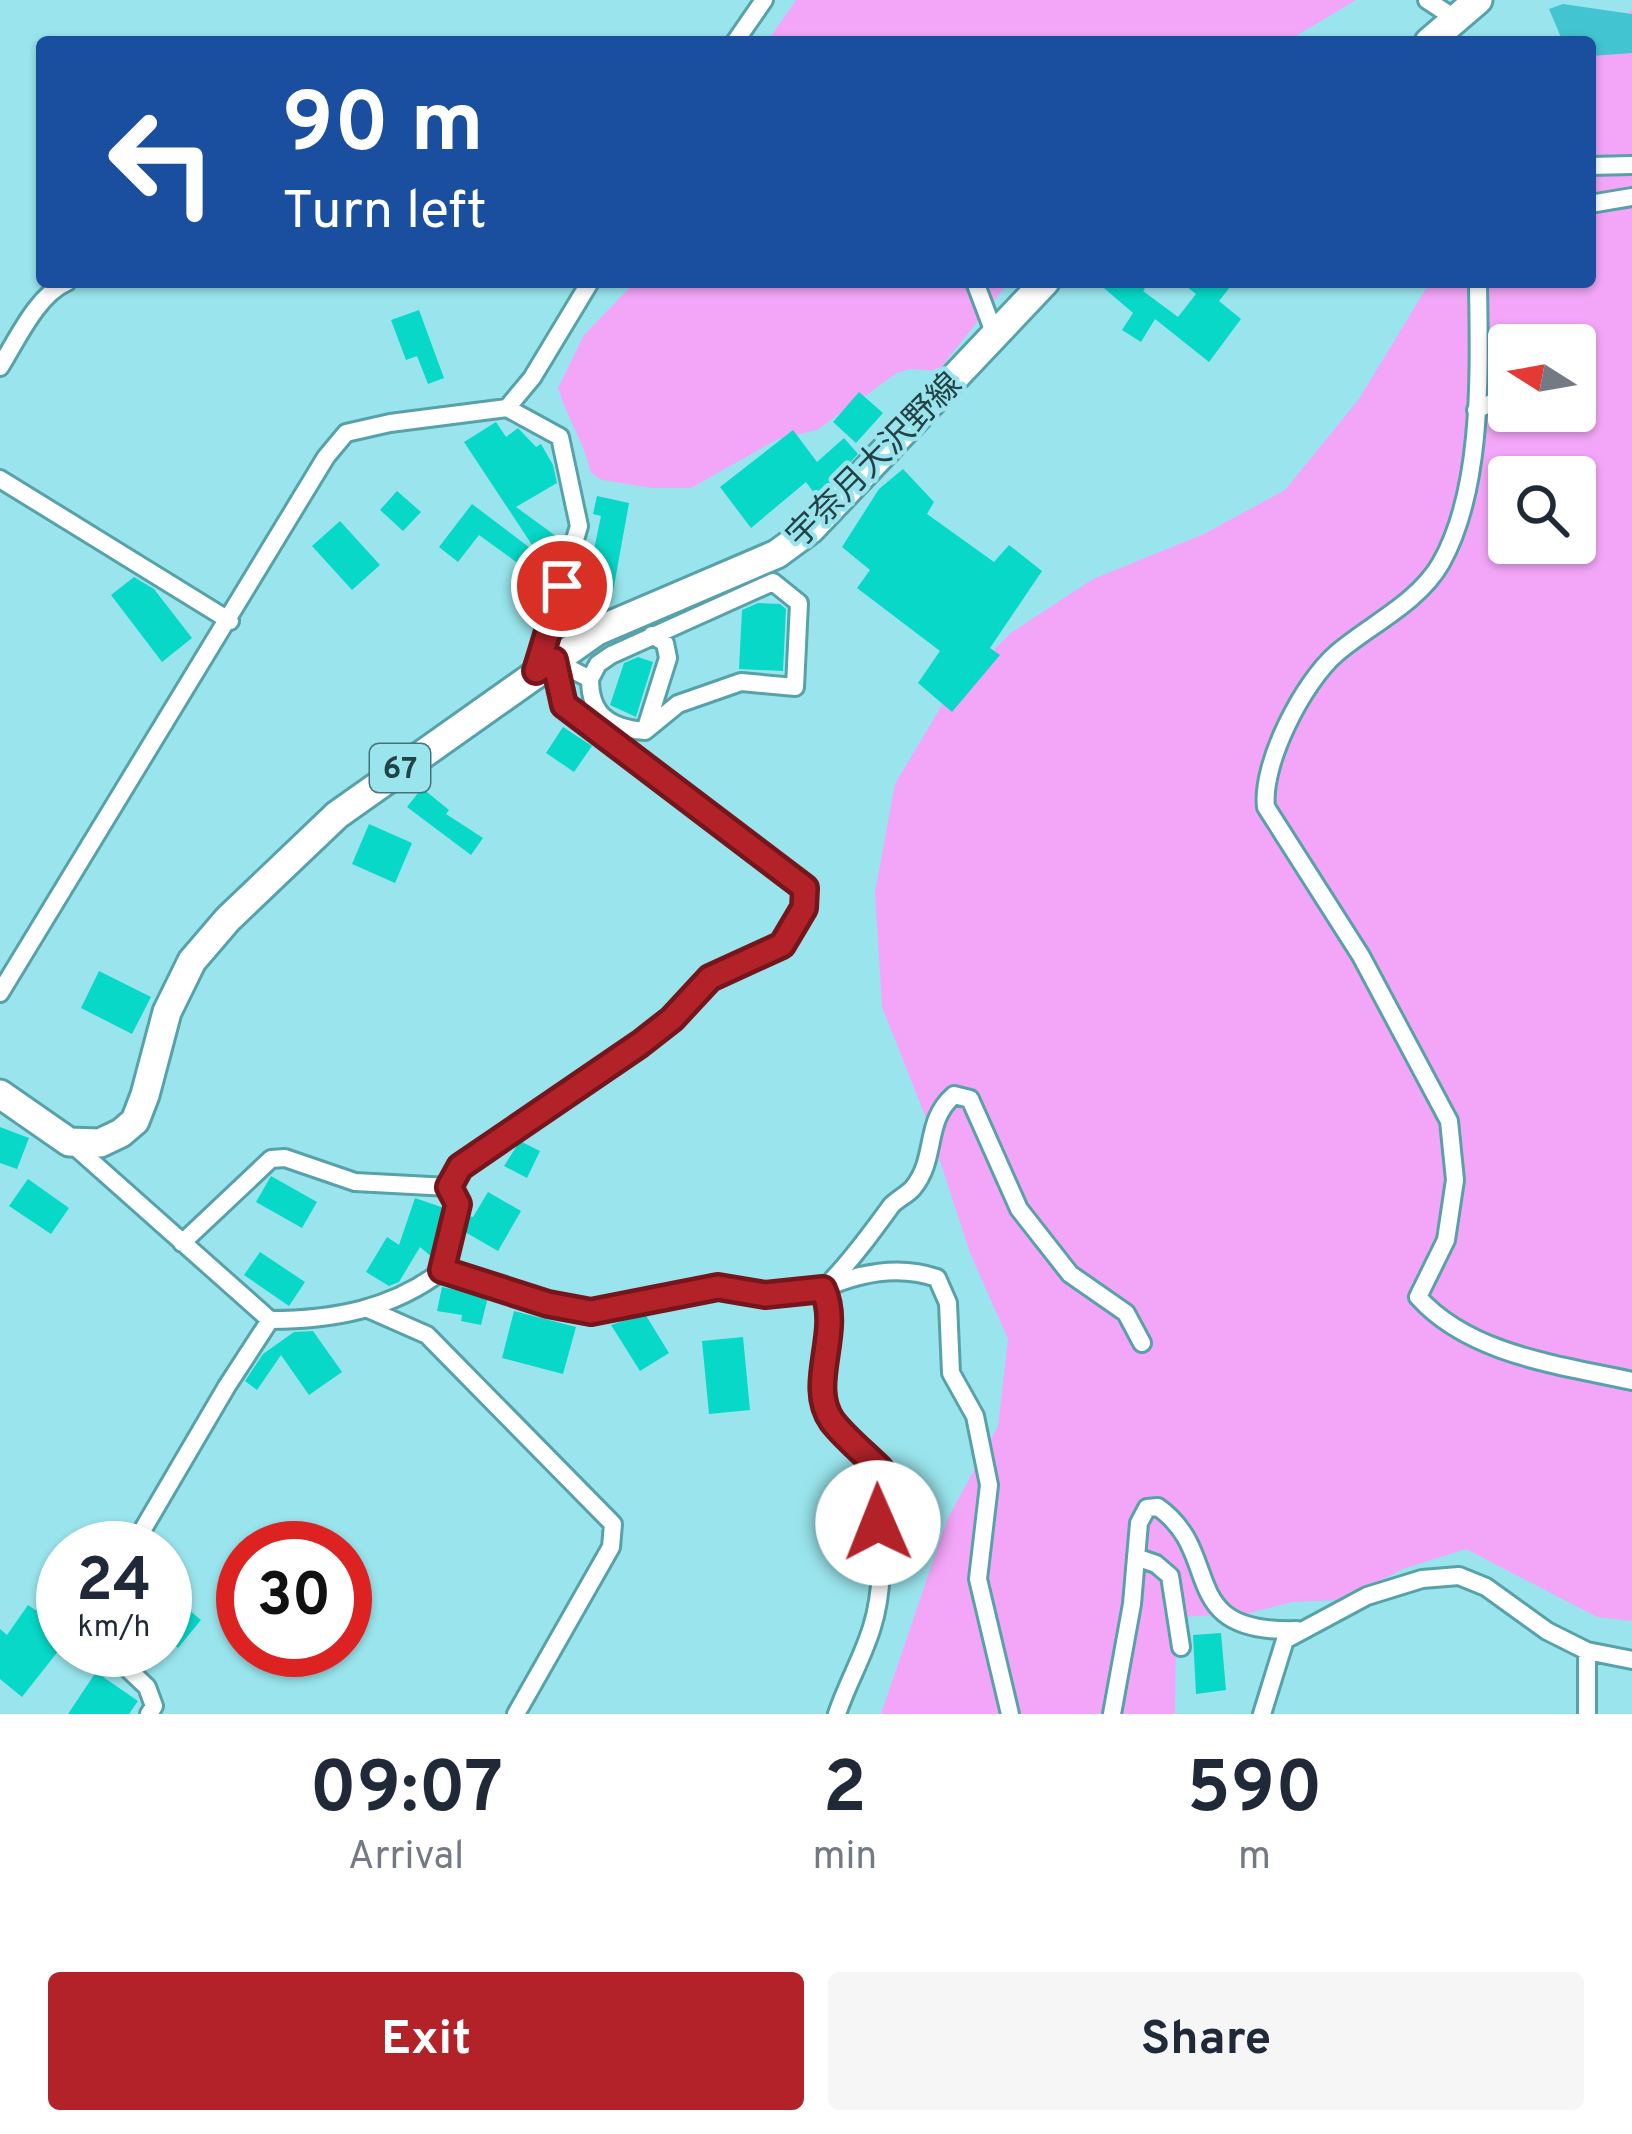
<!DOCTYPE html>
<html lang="en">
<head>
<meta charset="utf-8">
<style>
  :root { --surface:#fff; --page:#f6f6f7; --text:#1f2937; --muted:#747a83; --accent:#b32229 }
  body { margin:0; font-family:Overpass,"Noto Sans JP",sans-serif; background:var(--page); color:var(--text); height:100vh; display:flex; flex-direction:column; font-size:45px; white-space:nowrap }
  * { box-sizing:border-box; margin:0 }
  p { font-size:39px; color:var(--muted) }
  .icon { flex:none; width:66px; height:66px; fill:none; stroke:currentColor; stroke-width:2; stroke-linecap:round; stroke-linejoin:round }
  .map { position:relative; height:1714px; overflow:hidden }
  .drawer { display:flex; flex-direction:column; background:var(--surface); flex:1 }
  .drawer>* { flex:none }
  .guide { position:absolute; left:36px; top:36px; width:1560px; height:252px; border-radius:12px; box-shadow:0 3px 9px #0004; background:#1a4fa0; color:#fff; overflow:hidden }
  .needle { width:78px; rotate:281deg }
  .tools { position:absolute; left:1488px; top:324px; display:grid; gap:24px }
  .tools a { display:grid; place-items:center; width:108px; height:108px; border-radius:12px; background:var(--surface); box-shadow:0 3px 9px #0004; font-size:60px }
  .speed { position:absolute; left:36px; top:1521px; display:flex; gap:24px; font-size:60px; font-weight:700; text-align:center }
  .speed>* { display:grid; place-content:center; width:156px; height:156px; border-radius:50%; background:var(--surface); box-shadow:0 3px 9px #0004; line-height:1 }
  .speed small { font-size:30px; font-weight:400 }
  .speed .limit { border:18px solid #d22; background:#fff; color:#111 }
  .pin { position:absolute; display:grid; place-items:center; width:102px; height:102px; color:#fff; margin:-51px; border:6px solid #fff; border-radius:50%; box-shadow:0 3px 12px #0007 }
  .me { position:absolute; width:132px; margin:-66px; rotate:359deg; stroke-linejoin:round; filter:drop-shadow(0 0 9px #0008) }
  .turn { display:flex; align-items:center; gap:42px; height:252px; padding:0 48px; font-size:54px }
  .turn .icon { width:156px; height:156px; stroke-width:2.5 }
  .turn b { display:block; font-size:84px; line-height:102px }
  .eta { display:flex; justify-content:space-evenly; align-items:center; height:204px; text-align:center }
  .eta b { font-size:72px; font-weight:700; line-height:84px }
  .action { display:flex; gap:24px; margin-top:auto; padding:24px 48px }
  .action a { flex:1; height:138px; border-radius:12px; background:var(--accent); color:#fff; font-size:48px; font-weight:700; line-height:138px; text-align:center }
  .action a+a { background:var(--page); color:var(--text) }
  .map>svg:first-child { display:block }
  .green { fill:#f3a6f8; fill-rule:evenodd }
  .water { fill:#43c4d1 }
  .building { fill:#07d8c7 }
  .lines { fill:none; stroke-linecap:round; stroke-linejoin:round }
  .minor-casing { stroke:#57a1a9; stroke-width:22 }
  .primary-casing { stroke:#57a1a9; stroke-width:33 }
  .minor { stroke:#fff; stroke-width:16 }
  .primary { stroke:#fff; stroke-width:27 }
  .route-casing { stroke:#74161b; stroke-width:30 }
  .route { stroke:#b32229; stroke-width:21 }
  .labels { text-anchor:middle; stroke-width:9; stroke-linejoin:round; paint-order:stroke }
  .shield { fill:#9ae5ed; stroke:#477378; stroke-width:3 }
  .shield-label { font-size:30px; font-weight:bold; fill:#234246 }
  .street-label { font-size:33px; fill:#234246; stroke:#9ae5ed }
</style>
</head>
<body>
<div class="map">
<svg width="1632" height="1714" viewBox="0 0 1632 1714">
  <rect width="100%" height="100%" fill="#9ae5ed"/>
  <path class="green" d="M796,0H1356L1286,42H767Z
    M1632,9V1621L1597,1617L1466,1549L1403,1569L1343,1600L1292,1602L1246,1614L1176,1617L1175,1714H881L947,1520L998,1426L1008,1339L970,1253L926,1118L882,1007L875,892L895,784L948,695L1012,632L1093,579L1204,534L1285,490L1359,399L1430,282H1590V62ZM1509,345H1575V411H1509ZM1509,477H1575V543H1509Z
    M635,282H1009L938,371L910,369L897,373L817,430L778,439L691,488H652L602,480L591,473C584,442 567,418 558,388L584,335Z"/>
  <path class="water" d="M1563,4L1632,14V53L1590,56V42H1563L1549,9Z"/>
  <path class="building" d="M1097,282H1137L1145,289L1143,291L1178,317L1196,294L1181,282H1234L1219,301L1241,319L1209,362L1155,319L1141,342L1122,330L1133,313Z
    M419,310L444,378L428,384L417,356L406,360L391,320Z
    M859,392L883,413L856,443L833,422Z
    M496,422L506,437L518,428L536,447L541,444L553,465L557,483L516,507L560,539L534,575L479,535L458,562L439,547L472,504L538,554L464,442Z
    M793,430L817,462L844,438L858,454L817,497L806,482L751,528L720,487Z
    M903,469L934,502L927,514L994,562L1009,545L1042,571L990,648L1000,655L952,712L918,683L940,651L857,588L870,570L842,547L879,489Z
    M397,491L421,512L403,531L380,510Z
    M597,496L629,503L611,603L584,597L601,516L593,514Z
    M340,521L380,565L352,590L312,546Z
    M134,577L154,589L192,638L162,662L111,595Z
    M758,603L780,604L786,609L783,671L739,669L742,610Z
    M638,657L653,662L636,717L610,705L624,663Z
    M563,727L592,746L574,772L546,753Z
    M422,788L449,810L446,814L483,838L471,855L407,807Z
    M369,824L412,843L395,883L352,864Z
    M99,971L151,997L132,1034L81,1008Z
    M0,1127L29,1138L17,1169L0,1163Z
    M520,1141L540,1151L527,1178L504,1166Z
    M271,1176L317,1202L302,1228L256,1202Z
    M28,1179L69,1208L51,1234L9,1206Z
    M488,1192L521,1211L498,1251L465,1232L468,1216L473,1217Z
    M415,1198L444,1208L433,1258L420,1247L399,1282L389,1286L366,1272L387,1237L399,1245Z
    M260,1252L305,1282L289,1306L244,1275Z
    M442,1287L488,1297L481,1325L461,1321L462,1315L437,1311Z
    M514,1311L576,1327L563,1374L502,1358Z
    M645,1314L669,1353L640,1371L611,1325Z
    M313,1331L342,1372L309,1395L281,1355L257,1390L245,1381L263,1354L294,1332Z
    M743,1337L750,1410L709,1414L702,1341Z
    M165,1590L201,1620L178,1648L165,1637Z
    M28,1605L63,1629V1645L22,1697L0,1679V1629L7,1635Z
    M1221,1633L1226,1690L1196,1694L1193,1635Z
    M96,1672L138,1701L129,1714H68Z"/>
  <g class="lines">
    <defs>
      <path id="minor" d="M1427,0L1456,19
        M735,42L764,0
        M1590,166L1632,165
        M1590,204L1632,197
        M975,282L995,335
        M1478,282C1479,367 1484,487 1441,563C1418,603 1371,624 1337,653C1303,682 1261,764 1266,807L1361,956L1449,1121L1455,1180L1446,1240L1418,1297C1470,1355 1560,1365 1632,1381
        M1553,345L1557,341L1581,337
        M0,367C17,340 37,295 67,282
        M507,408L532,378L590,282
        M1476,410L1509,395
        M0,479L230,621
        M553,660L590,679C590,715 609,728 645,731L678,704L741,682L795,687L799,603L773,582L611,655L598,664L590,679
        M645,731L668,658L665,643L652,635
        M0,993L326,457L346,433L390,423L507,408L560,437L579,526L536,671
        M72,1144L270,1320C333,1320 393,1309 443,1270L548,1303L591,1312L718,1287L765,1295L823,1289C843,1332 806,1384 832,1421C845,1438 865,1454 880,1469C878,1521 888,1576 872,1627C863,1657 847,1684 837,1714
        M449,1187L460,1167L640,1044L672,1019L710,978L781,945L804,908L805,888L564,705L553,660
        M182,1243L271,1159L285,1158L355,1182L449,1187L458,1204L443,1270
        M832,1280C854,1257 872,1232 891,1206C897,1199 907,1195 913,1188C938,1157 923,1122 954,1095L970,1099L1019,1209L1070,1274L1126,1313L1142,1343
        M823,1289C858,1273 899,1265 937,1278L948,1303L951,1373L975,1416L989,1485L978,1579L1010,1714
        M368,1309L427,1335L613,1524L611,1547L516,1714
        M132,1548L227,1386L270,1320
        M1136,1557L1156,1564L1170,1576L1181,1647
        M108,1650L147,1687L154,1706L149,1714
        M1112,1714L1132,1604L1139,1523L1147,1508L1158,1507C1225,1555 1174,1634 1297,1630
        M1262,1714L1285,1640L1367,1596L1422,1579L1459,1576L1486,1587L1547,1631L1587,1651L1632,1660
        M1587,1714V1651"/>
      <path id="primary" d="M1429,42L1478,0
        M0,1094L69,1142L100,1143L121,1133L135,1121L145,1095L167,1012L192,961L228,919L337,815L597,631L777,554L811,529L1045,282"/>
    </defs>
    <use href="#minor" class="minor-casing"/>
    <use href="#primary" class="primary-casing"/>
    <use href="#minor" class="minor"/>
    <use href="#primary" class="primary"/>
  </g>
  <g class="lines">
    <defs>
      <path id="route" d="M562,586L536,671L554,660L564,705L805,888L804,908L782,945L710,978L672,1019L640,1044L460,1167L449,1187L458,1204L442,1270L548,1304L591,1312L718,1287L765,1295L823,1289C843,1332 806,1384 832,1421C845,1438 865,1454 880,1469L878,1523"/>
    </defs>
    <use href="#route" class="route-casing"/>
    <use href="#route" class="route"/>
  </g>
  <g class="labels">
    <rect class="shield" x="370" y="744" width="60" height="48" rx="9"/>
    <g class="shield-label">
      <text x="400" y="778">67</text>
    </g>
    <g class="street-label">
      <text transform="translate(873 459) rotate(-45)" y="12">宇奈月大沢野線</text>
    </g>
  </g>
</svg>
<div class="tools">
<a><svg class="needle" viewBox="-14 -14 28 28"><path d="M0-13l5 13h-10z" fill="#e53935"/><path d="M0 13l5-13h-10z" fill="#747a83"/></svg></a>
<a><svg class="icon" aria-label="search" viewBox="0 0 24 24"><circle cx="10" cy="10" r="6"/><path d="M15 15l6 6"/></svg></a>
</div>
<div class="speed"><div>24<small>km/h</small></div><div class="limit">30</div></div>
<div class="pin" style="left:562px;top:586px;background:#d93025"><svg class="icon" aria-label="arrive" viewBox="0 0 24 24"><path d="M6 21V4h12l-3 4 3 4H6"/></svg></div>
<svg class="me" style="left:878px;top:1523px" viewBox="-20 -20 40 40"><circle r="19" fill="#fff"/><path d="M0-13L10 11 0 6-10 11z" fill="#b32229"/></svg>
<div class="guide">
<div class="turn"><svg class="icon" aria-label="left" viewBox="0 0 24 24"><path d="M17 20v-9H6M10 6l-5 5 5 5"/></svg><div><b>90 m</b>Turn left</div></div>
</div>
</div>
<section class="drawer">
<div class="eta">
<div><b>09:07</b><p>Arrival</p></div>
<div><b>2</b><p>min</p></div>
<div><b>590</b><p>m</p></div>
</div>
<div class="action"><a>Exit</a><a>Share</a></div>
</section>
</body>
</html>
